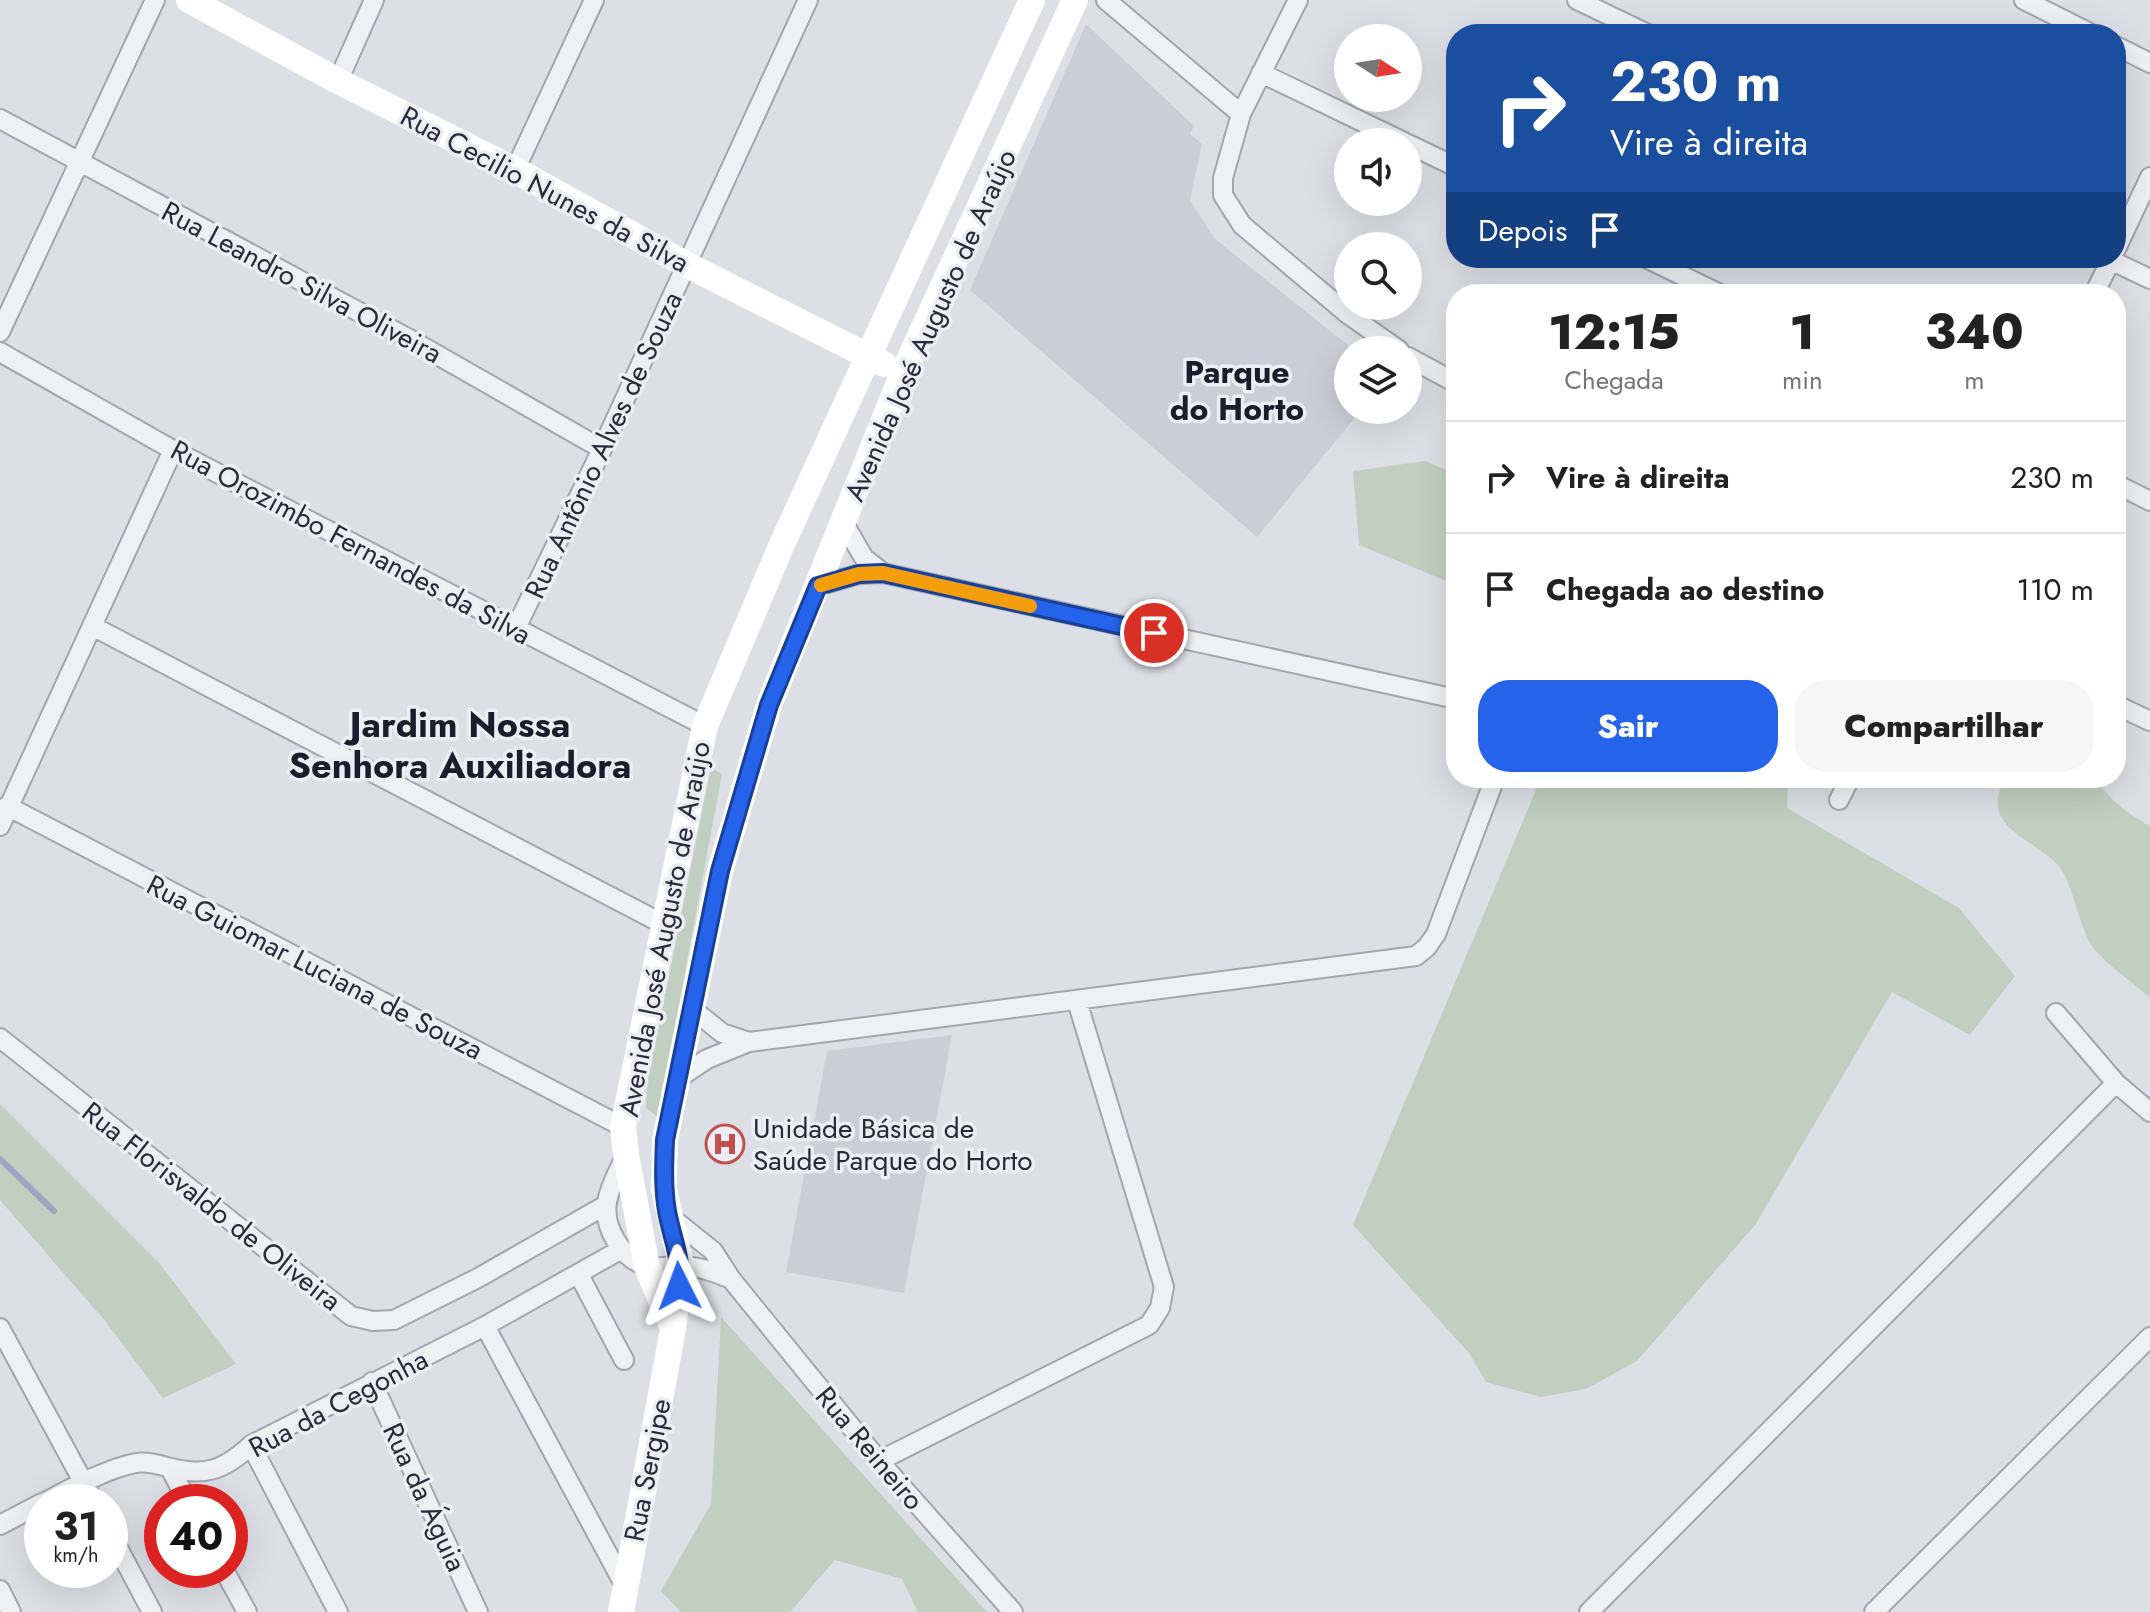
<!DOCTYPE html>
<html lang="pt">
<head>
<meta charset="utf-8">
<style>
  :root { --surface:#fff; --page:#f6f6f6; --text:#222; --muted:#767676; --line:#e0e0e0; --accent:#2563eb }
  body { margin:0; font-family:Jost,sans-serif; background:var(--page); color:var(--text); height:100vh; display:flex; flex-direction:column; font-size:30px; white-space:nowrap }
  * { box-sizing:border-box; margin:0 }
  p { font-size:26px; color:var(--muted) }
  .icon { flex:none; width:44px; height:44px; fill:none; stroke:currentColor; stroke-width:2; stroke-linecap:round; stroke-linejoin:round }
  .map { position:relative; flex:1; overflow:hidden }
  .drawer { position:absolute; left:1446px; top:284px; width:680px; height:504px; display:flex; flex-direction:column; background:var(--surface); border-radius:32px; box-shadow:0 8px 32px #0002 }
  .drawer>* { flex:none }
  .banner { position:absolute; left:1446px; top:24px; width:680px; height:244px; border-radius:32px; box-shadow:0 8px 32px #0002; background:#1a4fa0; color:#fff; overflow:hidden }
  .needle { width:52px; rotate:102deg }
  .fabs { position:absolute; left:1334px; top:24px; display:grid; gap:16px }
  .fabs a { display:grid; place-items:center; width:88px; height:88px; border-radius:50%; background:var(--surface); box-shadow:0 8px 32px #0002; font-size:40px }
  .speed { position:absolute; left:24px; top:1484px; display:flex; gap:16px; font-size:40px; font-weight:700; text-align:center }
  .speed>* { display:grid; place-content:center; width:104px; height:104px; border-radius:50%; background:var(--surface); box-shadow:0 8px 32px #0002; line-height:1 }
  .speed small { font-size:20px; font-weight:400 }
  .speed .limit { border:12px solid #d22; background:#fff; color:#111 }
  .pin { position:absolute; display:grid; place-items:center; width:68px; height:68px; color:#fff; margin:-34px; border:4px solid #fff; border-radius:50%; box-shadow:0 2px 8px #0007 }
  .me { position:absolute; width:88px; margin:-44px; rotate:357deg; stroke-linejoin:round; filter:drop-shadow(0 0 6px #0008) }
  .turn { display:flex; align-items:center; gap:28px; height:168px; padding:0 32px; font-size:36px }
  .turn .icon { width:104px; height:104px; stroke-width:2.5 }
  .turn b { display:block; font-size:56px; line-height:68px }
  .then { display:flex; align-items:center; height:76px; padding:0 32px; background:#0003; gap:16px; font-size:30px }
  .eta { display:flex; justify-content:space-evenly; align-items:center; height:136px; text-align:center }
  .eta b { font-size:48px; font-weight:800; line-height:56px }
  .primary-button { display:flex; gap:16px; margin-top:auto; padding:16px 32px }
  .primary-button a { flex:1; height:92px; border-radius:32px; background:var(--accent); color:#fff; font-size:32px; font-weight:800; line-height:92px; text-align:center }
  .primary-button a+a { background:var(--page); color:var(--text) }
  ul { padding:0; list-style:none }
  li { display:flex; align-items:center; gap:24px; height:112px; padding:0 32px; border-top:2px solid var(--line) }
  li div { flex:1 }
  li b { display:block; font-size:30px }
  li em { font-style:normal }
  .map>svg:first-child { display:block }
  .built { fill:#ccced7 }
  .green { fill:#c0cfbf }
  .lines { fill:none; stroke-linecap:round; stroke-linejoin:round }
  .stream { stroke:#9ba7c3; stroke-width:6 }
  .street-casing { stroke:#a3a5af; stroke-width:22 }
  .street { stroke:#eff0f4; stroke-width:18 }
  .secondary { stroke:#fff; stroke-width:26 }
  .route-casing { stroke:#184099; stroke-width:20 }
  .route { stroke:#2563eb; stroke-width:14 }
  .slow { stroke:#f59e0b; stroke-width:14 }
  .labels { text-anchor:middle; stroke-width:7; stroke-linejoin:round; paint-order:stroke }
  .street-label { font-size:28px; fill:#282b3b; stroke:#eceef3 }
  .poi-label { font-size:28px; fill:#282b3b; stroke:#eceef3; text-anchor:start }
  .quarter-label { font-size:32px; font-weight:bold; fill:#1a1d2b; stroke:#eceef3 }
  .district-label { font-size:36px; font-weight:bold; fill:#1a1d2b; stroke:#eceef3 }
</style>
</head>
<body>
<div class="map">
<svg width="2150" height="1612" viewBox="0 0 2150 1612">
  <rect width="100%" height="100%" fill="#dddfe6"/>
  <path class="built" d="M1086,24L1194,126L1190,134L1202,144L1190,200L1214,238L1354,350H1348V410H1361L1257,537L970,290Z
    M952,1035L904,1293L786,1272L827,1051Z"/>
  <path class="green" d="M1425,461L1456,474V585L1359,545L1353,471Z
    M711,768L722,774L658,1117L646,1108L647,1085Z
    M1541,778H1788L1787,808L1959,908L2015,976L1970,1035L1892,992L1755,1225L1637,1361L1586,1389L1541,1397L1486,1382L1469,1353L1353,1225Z
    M2005,778H2095C2110,800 2126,813 2150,826V998C2135,984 2106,964 2094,949C2079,929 2074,884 2058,865C2032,837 1978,828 2005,778Z
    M0,1104L160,1264L236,1364L163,1398L106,1322L0,1200Z
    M721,1317L987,1612H918L902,1579L835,1560L790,1612H681L661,1591L711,1504Z"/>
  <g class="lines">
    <path class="stream" d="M0,1159L54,1211"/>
    <defs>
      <path id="street" d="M1106,0L1241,114
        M1298,0L1241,114L1223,178V195L1242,225L1349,315L1399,350
        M1577,0L1648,34
        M2024,0L2092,34
        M2116,46L2150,63
        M1261,73L1404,142
        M338,81L374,0
        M0,119L413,341L602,449
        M1408,144L1456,167
        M515,170L594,0
        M2116,249L2150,177
        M1646,258L1720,294
        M2106,258L2150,279
        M2094,294L2112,258
        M0,332L155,0
        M0,352L173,450L705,726
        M1408,357L1456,383
        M2116,484L2150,501
        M843,522L864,558L883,573
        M818,586L859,574L883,573L1456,699
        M94,627L663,924
        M516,628L602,449L808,0
        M2116,705L2150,721
        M1839,800L1850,778
        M7,806L623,1127
        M0,826L173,450
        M691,1008L722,1033L749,1042
        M2056,1013L2116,1083L2150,1112
        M0,1038L351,1316L373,1321L394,1320L478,1278L606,1205
        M677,1079L707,1059L749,1042L1416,956L1427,947L1436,934L1495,778
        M626,1155C619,1170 610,1185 607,1202C603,1227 621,1258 646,1266C655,1269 668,1266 677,1266C696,1265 714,1272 731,1279
        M668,1215L713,1251L731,1279L879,1461L1013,1612
        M579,1275L624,1360
        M485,1326L625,1586
        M0,1328L94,1502
        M372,1382L478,1612
        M251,1445L338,1612
        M879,1461L1149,1325L1160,1308L1164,1287L1077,1001
        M170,1468L188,1502
        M45,1502C70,1489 108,1468 136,1463C146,1461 157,1464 167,1467C204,1477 223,1471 251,1445L485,1326L620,1250
        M0,1525L42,1503
        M110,1533L152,1612
        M224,1570L247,1612
        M0,1590L11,1612
        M1589,1612L2116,1083
        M1874,1612L2150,1337"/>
    </defs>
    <use href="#street" class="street-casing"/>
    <use href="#street" class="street"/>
    <path class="secondary" d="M189,0L338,81L515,170L687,265L884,364
      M672,1326L647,1267L626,1155L623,1127L705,726L782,544L1032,0
      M621,1612L673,1329L681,1265L664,1189L665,1140L720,871L769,705L903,373L1075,0"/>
  </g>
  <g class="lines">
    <defs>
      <path id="route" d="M679,1286C682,1257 672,1239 667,1211C663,1187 664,1164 665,1140L720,871L769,705L818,586L859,574L883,573L1154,633"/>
    </defs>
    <use href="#route" class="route-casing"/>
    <use href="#route" class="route"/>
    <path class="slow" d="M821,585L859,574L883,573L1030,606"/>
  </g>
  <defs>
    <symbol id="hospital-ring" viewBox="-11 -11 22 22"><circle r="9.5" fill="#eceef3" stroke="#c0514d" stroke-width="1.5"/><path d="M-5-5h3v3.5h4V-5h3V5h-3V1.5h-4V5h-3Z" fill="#c0514d"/></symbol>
  </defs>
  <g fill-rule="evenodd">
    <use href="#hospital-ring" x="703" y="1122" width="44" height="44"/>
  </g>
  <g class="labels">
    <g class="street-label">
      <text transform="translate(545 189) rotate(28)" y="10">Rua Cecilio Nunes da Silva</text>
      <text transform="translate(302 282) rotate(28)" y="10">Rua Leandro Silva Oliveira</text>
      <text transform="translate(930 325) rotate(-66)" y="10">Avenida José Augusto de Araújo</text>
      <text transform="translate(603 445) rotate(-65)" y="10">Rua Antônio Alves de Souza</text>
      <text transform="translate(351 542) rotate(28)" y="10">Rua Orozimbo Fernandes da Silva</text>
      <text transform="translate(664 929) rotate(-79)" y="10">Avenida José Augusto de Araújo</text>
      <text transform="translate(315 967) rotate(27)" y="10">Rua Guiomar Luciana de Souza</text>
      <text transform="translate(212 1206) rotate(38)" y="10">Rua Florisvaldo de Oliveira</text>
      <text transform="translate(338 1403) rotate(-28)" y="10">Rua da Cegonha</text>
      <text transform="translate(870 1448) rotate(50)" y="10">Rua Reineiro</text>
      <text transform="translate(647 1470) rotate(-79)" y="10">Rua Sergipe</text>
      <text transform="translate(425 1497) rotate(65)" y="10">Rua da Águia</text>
    </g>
    <g class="poi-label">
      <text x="753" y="1138">Unidade Básica de<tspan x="753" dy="32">Saúde Parque do Horto</tspan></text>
    </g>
    <g class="quarter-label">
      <text x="1237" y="383">Parque<tspan x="1237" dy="37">do Horto</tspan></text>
    </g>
    <g class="district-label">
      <text x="460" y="737">Jardim Nossa<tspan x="460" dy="41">Senhora Auxiliadora</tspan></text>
    </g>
  </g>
</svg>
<div class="fabs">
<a><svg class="needle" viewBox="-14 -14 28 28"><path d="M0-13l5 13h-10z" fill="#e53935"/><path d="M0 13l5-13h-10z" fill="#767676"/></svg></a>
<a><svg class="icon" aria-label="sound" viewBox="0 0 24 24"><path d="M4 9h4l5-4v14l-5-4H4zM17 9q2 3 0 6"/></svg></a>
<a><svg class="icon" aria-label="search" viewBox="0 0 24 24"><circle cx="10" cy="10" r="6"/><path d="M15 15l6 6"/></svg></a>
<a><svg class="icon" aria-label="layers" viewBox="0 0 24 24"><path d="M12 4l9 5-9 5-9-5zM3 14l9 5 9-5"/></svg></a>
</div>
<div class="speed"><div>31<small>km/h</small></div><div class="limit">40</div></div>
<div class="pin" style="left:1154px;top:633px;background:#d93025"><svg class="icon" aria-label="arrive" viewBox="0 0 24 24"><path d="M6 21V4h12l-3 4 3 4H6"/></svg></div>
<svg class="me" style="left:679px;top:1286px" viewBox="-20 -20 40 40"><path d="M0-17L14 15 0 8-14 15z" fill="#2563eb" stroke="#fff" stroke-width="4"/></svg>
<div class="banner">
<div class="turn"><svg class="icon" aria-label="right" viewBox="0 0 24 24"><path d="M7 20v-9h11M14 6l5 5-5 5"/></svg><div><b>230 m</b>Vire à direita</div></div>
<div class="then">Depois<svg class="icon" aria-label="arrive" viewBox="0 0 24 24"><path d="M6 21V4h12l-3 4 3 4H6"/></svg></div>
</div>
<section class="drawer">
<div class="eta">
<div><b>12:15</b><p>Chegada</p></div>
<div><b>1</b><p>min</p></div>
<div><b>340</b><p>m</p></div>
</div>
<ul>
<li><svg class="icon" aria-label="right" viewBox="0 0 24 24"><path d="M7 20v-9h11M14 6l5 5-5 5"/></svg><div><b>Vire à direita</b></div><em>230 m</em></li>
<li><svg class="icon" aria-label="arrive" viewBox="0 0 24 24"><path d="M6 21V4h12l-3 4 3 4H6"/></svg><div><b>Chegada ao destino</b></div><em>110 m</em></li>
</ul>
<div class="primary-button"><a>Sair</a><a>Compartilhar</a></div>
</section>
</div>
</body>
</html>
